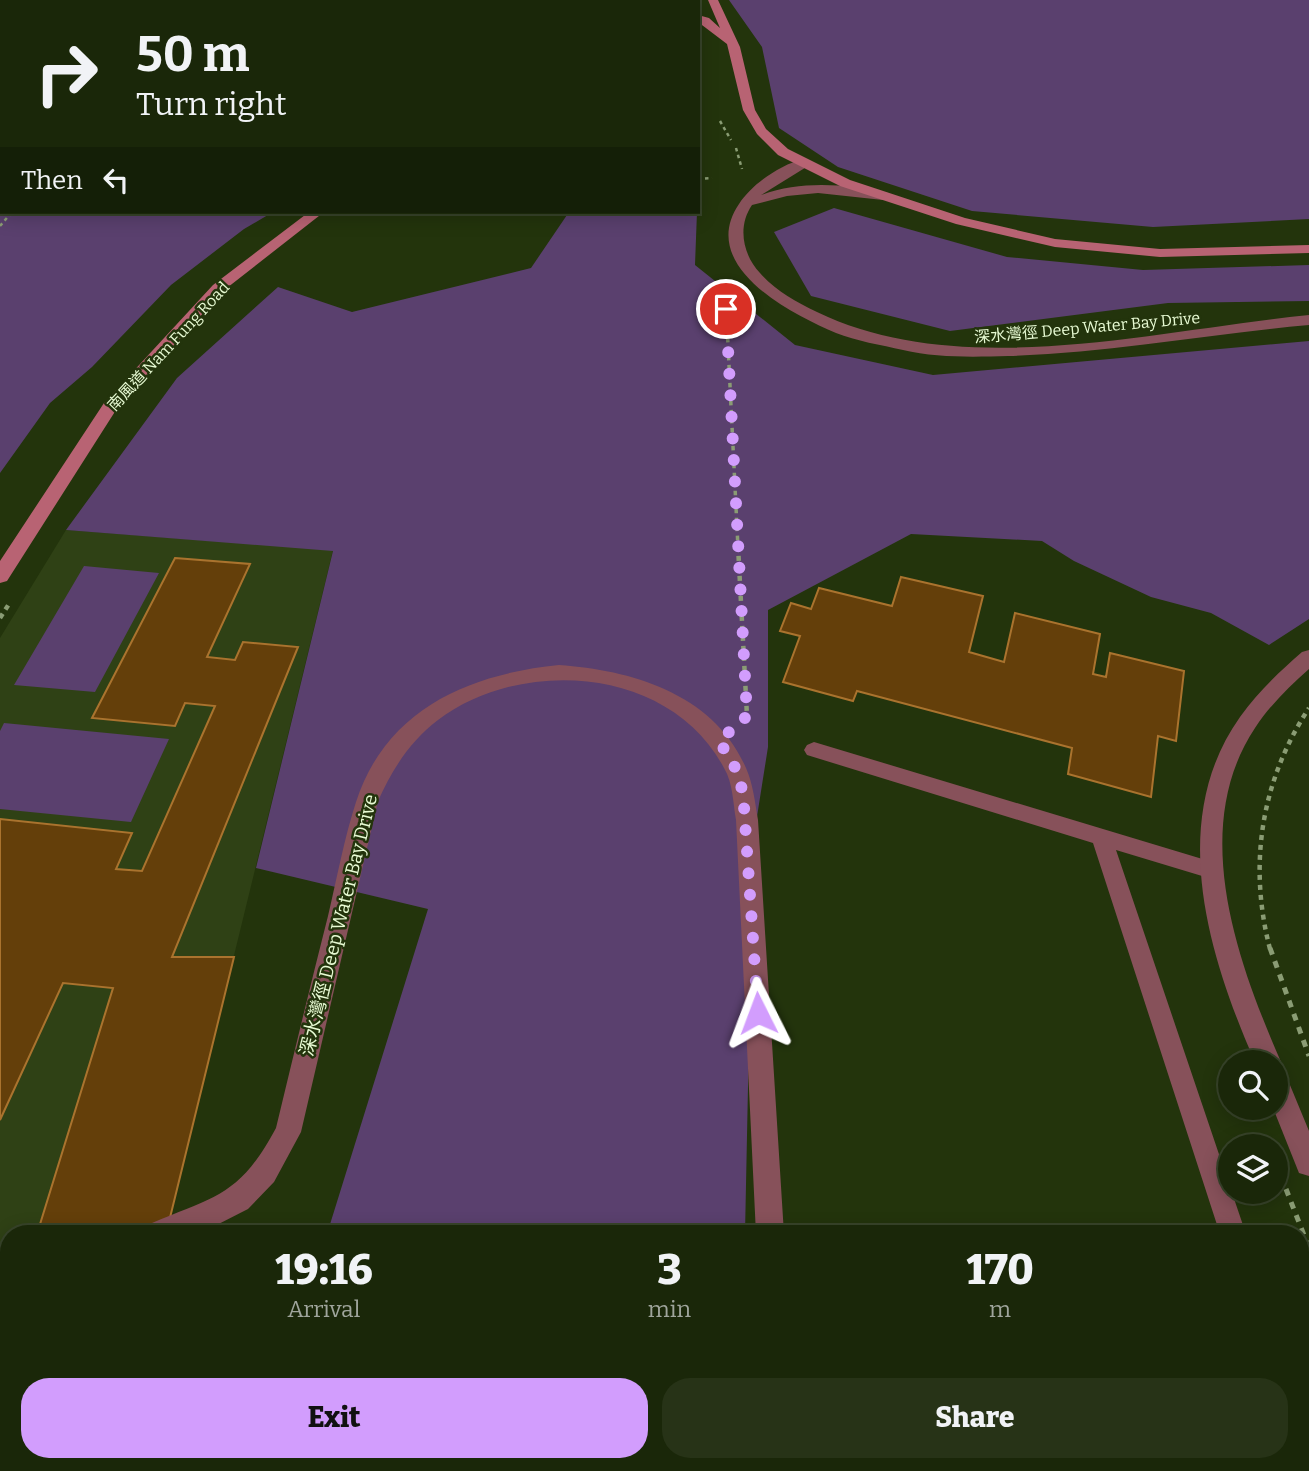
<!DOCTYPE html>
<html lang="en">
<head>
<meta charset="utf-8">
<style>
  :root { --surface:#1a2709; --page:#273317; --text:#f1f3f6; --muted:#9fa59c; --line:#38442a; --accent:#d29dfd }
  body { margin:0; font-family:Bitter,"Noto Sans TC",serif; background:var(--page); color:var(--text); height:100vh; display:flex; flex-direction:column; font-size:26px; white-space:nowrap }
  * { box-sizing:border-box; margin:0 }
  p { font-size:23px; color:var(--muted) }
  .icon { flex:none; width:38px; height:38px; fill:none; stroke:currentColor; stroke-width:2; stroke-linecap:round; stroke-linejoin:round }
  .map { position:relative; flex:1; overflow:hidden }
  .details { position:absolute; left:0px; top:1225px; width:1309px; height:247px; display:flex; flex-direction:column; background:var(--surface); border-radius:28px 28px 0 0; box-shadow:0 4px 18px #0003,0 0 0 2px var(--line) }
  .details>* { flex:none }
  .banner { position:absolute; left:0px; top:0px; width:700px; height:214px; box-shadow:0 4px 18px #0003,0 0 0 2px var(--line); background:#1a2709; color:var(--text); overflow:hidden }
  .buttons { position:absolute; left:1218px; top:1050px; display:grid; gap:14px }
  .buttons a { display:grid; place-items:center; width:70px; height:70px; border-radius:50%; background:var(--surface); box-shadow:0 4px 18px #0003,0 0 0 2px var(--line); font-size:35px }
  .pin { position:absolute; display:grid; place-items:center; width:60px; height:60px; color:#fff; margin:-30px; border:4px solid #fff; border-radius:50%; box-shadow:0 2px 7px #0007 }
  .me { position:absolute; width:77px; margin:-38px; rotate:357deg; stroke-linejoin:round; filter:drop-shadow(0 0 5px #0008) }
  .turn { display:flex; align-items:center; gap:24px; height:147px; padding:0 21px; font-size:32px }
  .turn .icon { width:91px; height:91px; stroke-width:2.5 }
  .turn b { display:block; font-size:49px; line-height:60px }
  .then { display:flex; align-items:center; height:66px; padding:0 21px; background:#0003; gap:14px; font-size:26px }
  .eta { display:flex; justify-content:space-evenly; align-items:center; height:119px; text-align:center }
  .eta b { font-size:42px; font-weight:800; line-height:49px }
  .button { display:flex; gap:14px; margin-top:auto; padding:14px 21px }
  .button a { flex:1; height:80px; border-radius:28px; background:var(--accent); color:#111; font-size:28px; font-weight:800; line-height:80px; text-align:center }
  .button a+a { background:var(--page); color:var(--text) }
  .map>svg:first-child { display:block }
  .built { fill:#2f4115 }
  .green { fill:#5a406e }
  .lines { fill:none; stroke-linecap:round; stroke-linejoin:round }
  .canal { fill:#0c1a19; fill-rule:evenodd }
  .building { fill:#643f0a; stroke:#aa732e; stroke-width:2 }
  .path-far3 { stroke:#8a9c74; stroke-width:2.5; stroke-dasharray:3.5 3.5; stroke-linecap:butt }
  .path-far2 { stroke:#8a9c74; stroke-width:3.5; stroke-dasharray:4.5 4.5; stroke-linecap:butt }
  .path-far1 { stroke:#8a9c74; stroke-width:4.5; stroke-dasharray:5 5; stroke-linecap:butt }
  .path { stroke:#8a9c74; stroke-width:5; stroke-dasharray:7 7; stroke-linecap:butt }
  .lane { fill:#87515a; fill-rule:evenodd }
  .street { fill:#87515a; fill-rule:evenodd }
  .secondary { fill:#b86373; fill-rule:evenodd }
  .route { stroke:#d29dfd; stroke-width:12; stroke-dasharray:0 21.6 }
  .labels { text-anchor:middle; stroke-width:5; stroke-linejoin:round; paint-order:stroke }
  .far-street-label { font-size:16px; fill:#e7fad3; stroke:#23340c }
  .street-label { font-size:19px; fill:#e7fad3; stroke:#23340c }
</style>
</head>
<body>
<div class="map">
<svg width="1309" height="1471" viewBox="0 0 1309 1471">
  <rect width="100%" height="100%" fill="#23340c"/>
  <path class="built" d="M66,530L333,550L166,1234H9V1372H0V638Z"/>
  <path class="green" d="M0,0H589L2,2V212H273L244,229L171,285L92,367L50,403L0,473Z
    M729,0H1309V219L1153,227L972,211L838,167L779,128L762,47Z
    M834,208L1007,257L1143,270L1309,265V301L1168,303L950,331L811,296L774,232Z
    M569,212H697L695,265L795,345L933,375L1309,341V619L1269,645L1211,613L1151,597L1074,561L1042,541L911,534L768,610V747L753,842L745,1234H327L428,909L256,868L333,551L66,530L177,378L278,287L352,312L531,268Z
    M84,566L159,573L95,692L14,685Z
    M4,723L169,739L131,822L0,809V731Z
    M0,1372H9V1463H749L751,1471H0Z"/>
  <g class="lines">
    <path class="canal" d="M0,138H2V154H0Z"/>
  </g>
  <path class="building" d="M175,558L250,564L207,657L235,660L243,642L298,647L172,957H234L166,1234H37L113,988L63,983L0,1120V819L132,833L116,869L142,871L215,706L185,703L175,726L92,718Z
    M901,577L983,596L969,652L1004,662L1015,613L1100,634L1093,674L1106,677L1110,653L1184,671L1176,741L1158,736L1151,797L1068,774L1072,748L857,691L853,701L783,682L800,636L780,631L791,603L811,609L819,588L892,606Z
    M0,1244H9V1331H0Z
    M944,1463H1024L1043,1471H954L955,1467Z"/>
  <g class="lines">
    <path class="path-far3" d="M374,0L382,2
      M720,121L731,140
      M736,148L742,169
      M698,179L712,178
      M0,226L12,212"/>
    <path class="path-far2" d="M725,284L738,548"/>
    <path class="path-far1" d="M738,546L747,716L742,721
      M0,618L9,604
      M1270,949C1248,865 1261,781 1309,708"/>
    <path class="path" d="M1270,948L1309,1056
      M1286,1189L1309,1248
      M553,1463L567,1471"/>
    <path class="lane" d="M814,742L1219,864L1222,870L1219,876L1212,879L1116,850L1246,1234H1220L1093,843L807,755L804,750L807,745Z"/>
    <path class="street" d="M803,159L808,160V166L761,195C801,180 847,184 888,193L890,196L883,200L818,193L787,196L752,205C737,227 743,255 760,273C776,291 795,301 817,312C961,382 1155,330 1309,315V325C1209,334 1109,353 1008,356C974,357 936,358 903,350C881,345 856,341 836,333C791,314 697,266 739,204C752,184 780,165 803,159Z
      M1309,650V669C1289,687 1270,705 1255,728C1188,829 1238,963 1281,1062L1277,1070L1285,1073L1309,1131V1176L1299,1173L1273,1108H1276V1062H1255C1209,957 1166,821 1240,717C1258,692 1279,672 1302,652Z
      M559,665C632,670 714,694 746,768C753,784 755,802 758,820L784,1234H756L736,820C733,803 733,783 724,768C671,667 523,656 438,720C410,741 392,770 378,801L301,1132L274,1182L248,1209L199,1234H148L152,1223C217,1196 240,1195 276,1128C293,1057 310,987 328,916C337,878 344,839 356,802C386,709 469,674 559,665Z
      M773,1463H805L806,1471H774Z"/>
    <path class="secondary" d="M597,0H607V2H597Z
      M638,0H649L650,2H639Z
      M708,0H718L740,47L755,110L766,129L788,149L850,180L965,218L1055,239L1160,249L1309,245V253L1160,257L1055,247L956,224L840,186L778,155L757,134L743,110L727,44L698,22V15L709,18L720,28Z
      M309,212H324L223,291L116,410L7,581L0,583V561L104,403L213,285Z"/>
  </g>
  <g class="lines">
    <path class="route" d="M726,309L747,716L719,741L734,765L743,792L758,1013"/>
  </g>
  <g class="labels">
    <g class="far-street-label">
      <text transform="translate(1087 327) rotate(-5)" y="6">深水灣徑 Deep Water Bay Drive</text>
      <text transform="translate(168 346) rotate(-47)" y="6">南風道 Nam Fung Road</text>
    </g>
    <g class="street-label">
      <text transform="translate(338 925) rotate(-76)" y="7">深水灣徑 Deep Water Bay Drive</text>
    </g>
  </g>
</svg>
<div class="buttons">
<a><svg class="icon" aria-label="search" viewBox="0 0 24 24"><circle cx="10" cy="10" r="6"/><path d="M15 15l6 6"/></svg></a>
<a><svg class="icon" aria-label="layers" viewBox="0 0 24 24"><path d="M12 4l9 5-9 5-9-5zM3 14l9 5 9-5"/></svg></a>
</div>
<div class="pin" style="left:726px;top:309px;background:#d93025"><svg class="icon" aria-label="arrive" viewBox="0 0 24 24"><path d="M6 21V4h12l-3 4 3 4H6"/></svg></div>
<svg class="me" style="left:758px;top:1013px" viewBox="-20 -20 40 40"><path d="M0-17L14 15 0 8-14 15z" fill="#d29dfd" stroke="#fff" stroke-width="4"/></svg>
<div class="banner">
<div class="turn"><svg class="icon" aria-label="right" viewBox="0 0 24 24"><path d="M7 20v-9h11M14 6l5 5-5 5"/></svg><div><b>50 m</b>Turn right</div></div>
<div class="then">Then<svg class="icon" aria-label="left" viewBox="0 0 24 24"><path d="M17 20v-9H6M10 6l-5 5 5 5"/></svg></div>
</div>
<section class="details">
<div class="eta">
<div><b>19:16</b><p>Arrival</p></div>
<div><b>3</b><p>min</p></div>
<div><b>170</b><p>m</p></div>
</div>
<div class="button"><a>Exit</a><a>Share</a></div>
</section>
</div>
</body>
</html>
